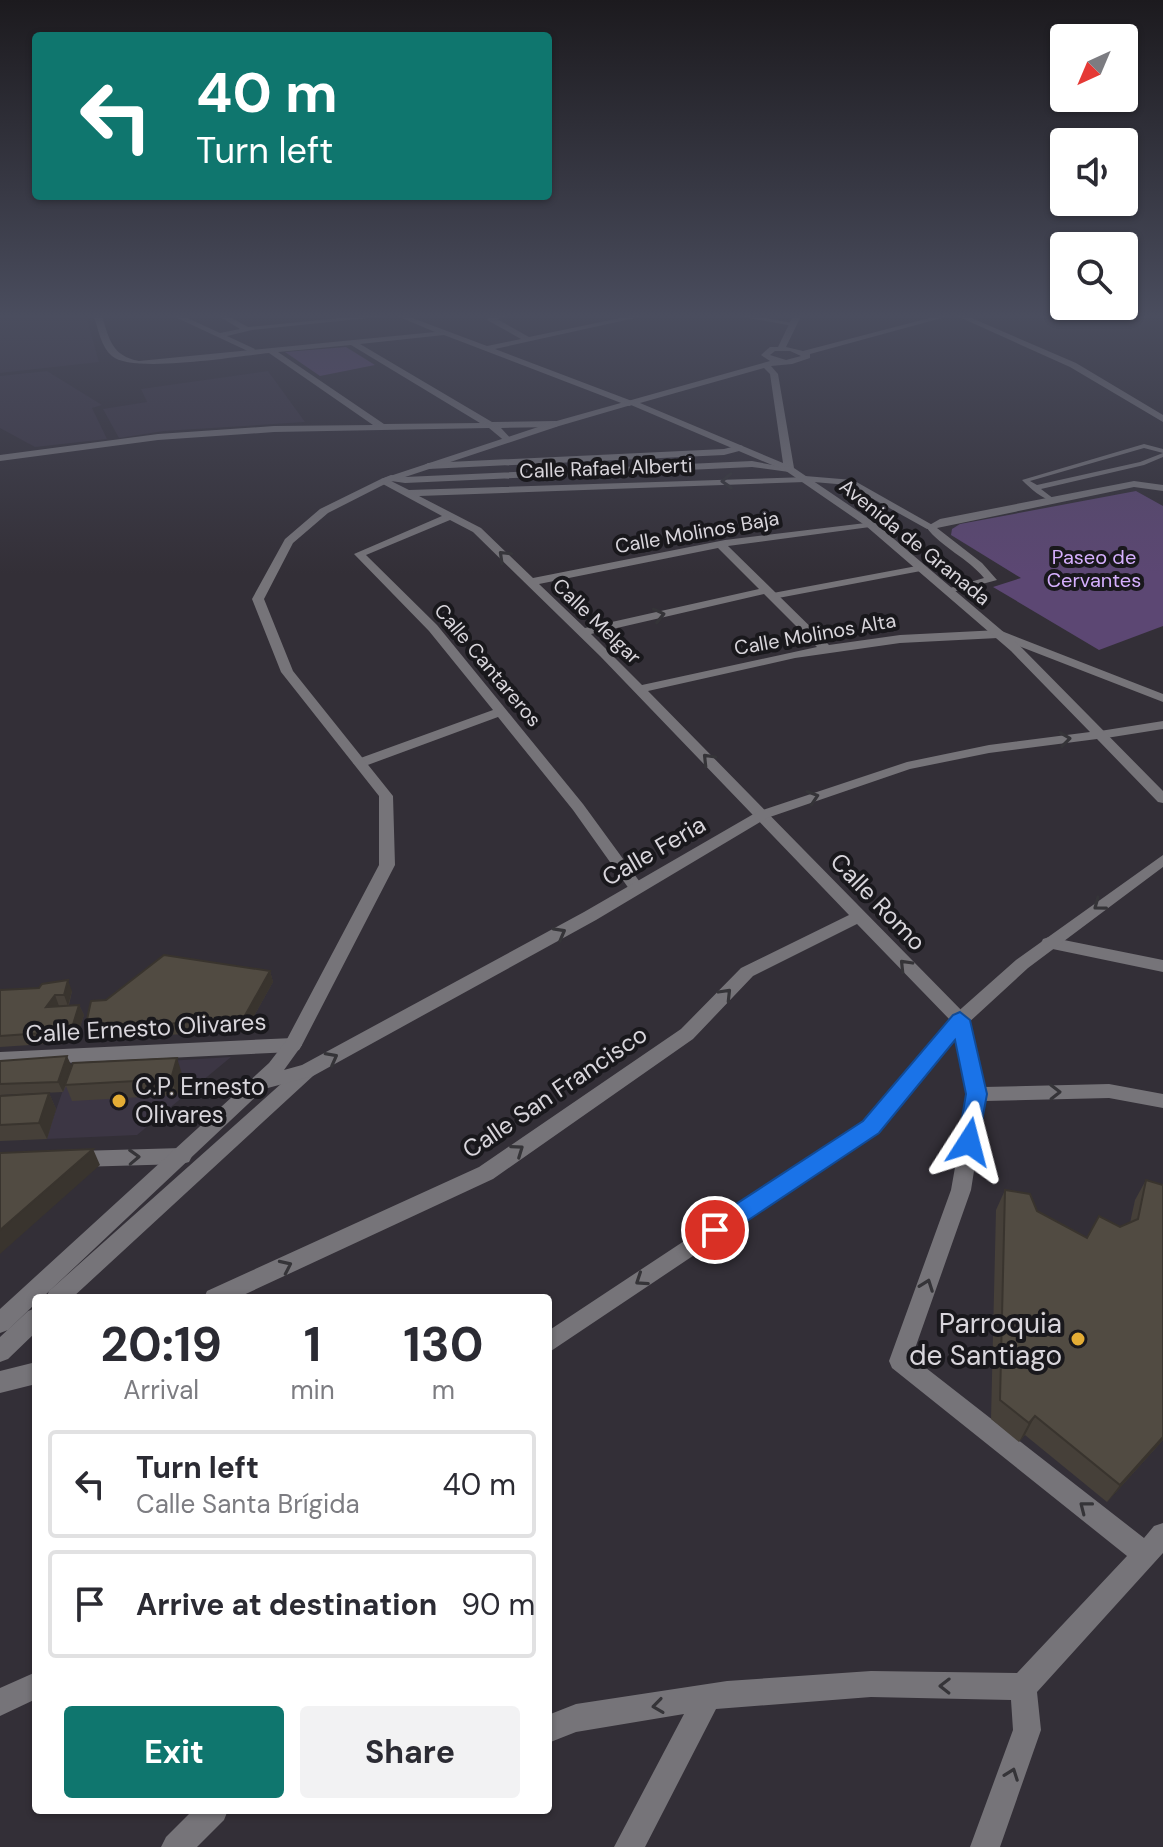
<!DOCTYPE html>
<html lang="en">
<head>
<meta charset="utf-8">
<style>
  :root { --surface:#fff; --page:#f2f2f3; --text:#2b2b33; --muted:#7c7c81; --line:#e1e1e2; --accent:#0f766e }
  body { margin:0; font-family:"DM Sans",sans-serif; background:var(--page); color:var(--text); height:100vh; display:flex; flex-direction:column; font-size:30px; white-space:nowrap }
  * { box-sizing:border-box; margin:0 }
  p { font-size:26px; color:var(--muted) }
  .icon { flex:none; width:44px; height:44px; fill:none; stroke:currentColor; stroke-width:2; stroke-linecap:round; stroke-linejoin:round }
  .map { position:relative; flex:1; overflow:hidden }
  .details { position:absolute; left:32px; top:1294px; width:520px; height:520px; display:flex; flex-direction:column; background:var(--surface); border-radius:8px; box-shadow:0 2px 6px #0004 }
  .details>* { flex:none }
  .hud { position:absolute; left:32px; top:32px; width:520px; height:168px; border-radius:8px; box-shadow:0 2px 6px #0004; background:#0f766e; color:#fff; overflow:hidden }
  .needle { width:52px; rotate:224deg }
  .fabs { position:absolute; left:1050px; top:24px; display:grid; gap:16px }
  .fabs a { display:grid; place-items:center; width:88px; height:88px; border-radius:8px; background:var(--surface); box-shadow:0 2px 6px #0004; font-size:40px }
  .pin { position:absolute; display:grid; place-items:center; width:68px; height:68px; color:#fff; margin:-34px; border:4px solid #fff; border-radius:50%; box-shadow:0 2px 8px #0007 }
  .me { position:absolute; width:88px; margin:-44px; rotate:9deg; stroke-linejoin:round; filter:drop-shadow(0 0 6px #0008) }
  .turn { display:flex; align-items:center; gap:28px; height:168px; padding:0 32px; font-size:36px }
  .turn .icon { width:104px; height:104px; stroke-width:2.5 }
  .turn b { display:block; font-size:56px; line-height:68px }
  .eta { display:flex; justify-content:space-evenly; align-items:center; height:136px; text-align:center }
  .eta b { font-size:48px; font-weight:700; line-height:56px }
  .cta { display:flex; gap:16px; margin-top:auto; padding:16px 32px }
  .cta a { flex:1; height:92px; border-radius:8px; background:var(--accent); color:#fff; font-size:32px; font-weight:700; line-height:92px; text-align:center }
  .cta a+a { background:var(--page); color:var(--text) }
  ul { padding:0; list-style:none }
  li { display:flex; align-items:center; gap:24px; height:108px; margin:0 16px 12px; padding:0 16px; border:4px solid var(--line); border-radius:8px }
  li div { flex:1 }
  li b { display:block; font-size:30px }
  li em { font-style:normal }
  .map>svg:first-child { display:block }
  .built { fill:#3c3644 }
  .green { fill:#5c4773 }
  .lines { fill:none; stroke-linecap:round; stroke-linejoin:round }
  .service { fill:#767479; fill-rule:evenodd }
  .pedestrian { fill:#767479; fill-rule:evenodd }
  .minor { fill:#767479; fill-rule:evenodd }
  .tertiary { fill:#767479; fill-rule:evenodd }
  .wall { fill:#464039 }
  .shaded-wall { fill:#39342e }
  .building { fill:#514b42; stroke:#39342e; stroke-width:2 }
  .oneway { stroke:#353438 }
  .route { fill:#1a73e8; stroke:#114b97; stroke-width:2 }
  .poi-dot { fill:#e4ad35; stroke:#19181c; stroke-width:3 }
  .labels { text-anchor:middle; stroke-width:8; stroke-linejoin:round; paint-order:stroke }
  .far-street-label { font-size:20px; fill:#d8d5db; stroke:#19181c }
  .far-park-label { font-size:20px; fill:#d6b0fe; stroke:#19181c }
  .street-label { font-size:24px; fill:#d8d5db; stroke:#19181c }
  .poi-label { font-size:24px; fill:#d8d5db; stroke:#19181c; text-anchor:start }
  .near-poi-label { font-size:28px; fill:#d8d5db; stroke:#19181c; text-anchor:end }
</style>
</head>
<body>
<div class="map">
<svg width="1163" height="1847" viewBox="0 0 1163 1847">
  <rect width="100%" height="100%" fill="#332f37"/>
  <path class="built" d="M0,316H86L99,362L0,373Z
    M47,371L102,405L92,408L107,439L35,447L0,428V376Z
    M268,371L305,422L164,431L119,438L103,409L147,402L141,389Z
    M231,1057L137,1135L46,1139L71,1067Z"/>
  <path class="green" d="M346,347L375,365L320,376L285,352Z
    M1136,491L1163,506V626L1099,650L993,587L1021,578L951,535L952,529L960,524Z"/>
  <g class="lines">
    <path class="service" d="M1144,444L1163,449V453L1144,448L1030,481L1037,485L1140,462L1163,453V457L1144,465L1041,489L1054,499V501C1043,500 1030,488 1022,480Z"/>
    <path class="pedestrian" d="M173,316H183L220,333L240,329L219,316H228L248,327L361,316H388L252,330L227,336L255,349L252,353Z
      M805,476L853,480L936,527L927,529L848,485L802,481L800,479Z
      M922,565L927,568L926,570L773,599L767,596L773,593Z
      M1163,721V729L1100,739L1093,735L1100,731Z"/>
    <path class="minor" d="M94,316H102C109,339 112,356 139,361L435,332L397,316H407L487,346L521,339L487,320L490,316H508L497,319L529,337L630,316H644L495,349L632,401V405L629,406L444,335L360,344L492,422L556,421L560,424L556,427L501,428L512,440L507,443L489,428L274,432L158,440L0,461V455L158,434L274,426L373,425L269,353C239,356 132,374 112,356C101,347 98,329 94,316ZM351,345L480,423L384,424L278,352Z
      M738,316H755L797,324L793,326Z
      M957,316H967L1076,363L1163,415V422L1070,367Z
      M740,445L743,446V450L724,455L428,469L423,466L428,463L724,449Z
      M752,461L794,469L789,472L752,467L405,483L391,481L409,490L808,477L810,479L805,482L419,496L481,528L533,578L725,540L874,522L875,524L870,527L728,546L829,645L900,635L999,630L1163,694V702L998,638L900,643L795,658L648,691L966,1015L984,1087L1109,1084L1163,1094V1108L1109,1098L985,1101L971,1190L912,1357L1144,1538L1154,1526L1163,1523V1553L1037,1692L1041,1730L1000,1847H970L1013,1730L1011,1700L871,1697L716,1709L645,1847H614L684,1714L576,1732L548,1743V1715L576,1704L727,1681L871,1671L1017,1673L1127,1556L892,1368L889,1361L951,1190L968,1094L952,1022L857,924L753,976L693,1039L493,1179L237,1298H204L207,1291L479,1167L681,1029L741,968L849,915L600,656L473,532L450,520L366,555L437,625L583,804L645,889L637,894L632,893L573,810L498,717L365,766L360,767L353,763L355,760L493,710L429,631L354,554L442,516L381,483V479L391,475L405,477ZM718,548L759,589L585,628L539,584ZM764,594L817,647L642,685L591,634Z
      M1134,481L1163,485V491L1134,487L937,528L982,563L997,580L949,593L943,590L984,578C968,558 942,548 926,527L940,519Z
      M1049,937L1163,960V972L1043,947L1041,943L1043,939Z
      M293,1038L299,1040L302,1045L299,1050L293,1052L0,1066V1052Z
      M307,1064L313,1066L316,1071L313,1076L72,1298H46L49,1291L301,1066Z
      M182,1148L189,1150L192,1156L189,1162L182,1164L78,1167L71,1165L68,1159L71,1153L78,1151Z
      M36,1308V1332L8,1359L0,1362V1337L28,1311Z
      M36,1362V1384L0,1393V1371Z
      M193,1810H228L224,1820L197,1847H161L166,1837Z"/>
    <path class="tertiary" d="M793,316H801L786,347L803,351L937,316H949L810,354V358L792,364L771,366L778,374L794,468L874,522L1019,645L1163,791V803L1158,802L1097,739L989,753L910,769L767,818L596,920L313,1076L264,1089L42,1298H36V1303L8,1330L0,1333V1309L269,1063L286,1041L379,865V796L281,672L252,599L285,539L320,509L381,479L553,422L770,361L761,355L770,347H778ZM775,351H790L801,356L786,360L770,355ZM764,368L770,374L783,463L640,403ZM631,405L786,471L866,526L1011,651L1090,732L989,745L907,762L757,812L584,912L302,1065L284,1070L302,1045L395,865L393,796L293,671L264,599L293,543L328,513L387,483L559,426Z
      M1163,855V867L1028,968L966,1025L878,1132L548,1353V1331L864,1122L954,1015L1016,960Z
      M36,1672V1699L0,1716V1688Z"/>
  </g>
  <path class="wall" d="M270,971L273,982L246,1030L89,1040L85,1029L106,1000Z
    M0,990L72,991L69,1005H79L84,1015L75,1042L0,1047Z
    M0,1061L72,1067L182,1074L177,1095L72,1101L66,1086L63,1092L0,1095Z
    M49,1093L56,1109L47,1139L0,1141V1096Z
    M1146,1180L1163,1440L1107,1502L1025,1435L1019,1442L991,1419L996,1210L1005,1190L1037,1211L1087,1238L1130,1223L1135,1200Z"/>
  <path class="shaded-wall" d="M270,971L273,982L246,1030L243,1019Z
    M68,980L72,991L68,1006L64,995Z
    M55,995L59,1006L46,1007Z
    M79,1005L84,1015L75,1042L71,1031Z
    M67,1056L72,1067L63,1092L58,1082Z
    M177,1058L182,1074L177,1095L171,1079Z
    M49,1093L56,1109L47,1139L39,1123Z
    M93,1149L100,1165L0,1254V1230Z
    M1035,1416L1025,1435L1019,1442L1029,1423Z
    M1163,1437V1440L1107,1502L1120,1485Z"/>
  <path class="building" d="M164,955L270,971L243,1019L85,1029L91,1001L106,1000Z
    M68,980L64,995H55L46,1007L79,1005L71,1031L0,1036V990L39,988L42,984Z
    M67,1056L58,1082L0,1084V1061Z
    M177,1058L171,1079L65,1085L73,1063Z
    M49,1093L39,1123L0,1125V1096Z
    M93,1149L0,1230V1153Z
    M1146,1180L1163,1185V1437L1120,1485L1035,1416L1029,1423L1000,1400L1005,1190L1030,1194L1037,1211L1087,1238L1099,1216L1120,1227L1138,1219Z"/>
  <defs><path id="oneway-chevron" d="M-2-3.5L2.5 0L-2 3.5" fill="none" stroke-width="1.6" stroke-linecap="round" stroke-linejoin="round" transform="scale(2)"/></defs>
  <g class="oneway">
    <use href="#oneway-chevron" transform="translate(727 481) rotate(178)"/>
    <use href="#oneway-chevron" transform="translate(504 556) rotate(-136)"/>
    <use href="#oneway-chevron" transform="translate(659 615) rotate(-13)"/>
    <use href="#oneway-chevron" transform="translate(1065 739) rotate(-7)"/>
    <use href="#oneway-chevron" transform="translate(708 759) rotate(-134)"/>
    <use href="#oneway-chevron" transform="translate(813 797) rotate(-18)"/>
    <use href="#oneway-chevron" transform="translate(1099 905) rotate(143)"/>
    <use href="#oneway-chevron" transform="translate(560 933) rotate(-29)"/>
    <use href="#oneway-chevron" transform="translate(905 965) rotate(-134)"/>
    <use href="#oneway-chevron" transform="translate(726 994) rotate(-46)"/>
    <use href="#oneway-chevron" transform="translate(332 1058) rotate(-28)"/>
    <use href="#oneway-chevron" transform="translate(1055 1092) rotate(-1)"/>
    <use href="#oneway-chevron" transform="translate(518 1150) rotate(-35)"/>
    <use href="#oneway-chevron" transform="translate(134 1157) rotate(-2)"/>
    <use href="#oneway-chevron" transform="translate(286 1266) rotate(-25)"/>
    <use href="#oneway-chevron" transform="translate(641 1280) rotate(146)"/>
    <use href="#oneway-chevron" transform="translate(927 1285) rotate(-70)"/>
    <use href="#oneway-chevron" transform="translate(1085 1507) rotate(-142)"/>
    <use href="#oneway-chevron" transform="translate(945 1686) rotate(-179)"/>
    <use href="#oneway-chevron" transform="translate(658 1706) rotate(172)"/>
    <use href="#oneway-chevron" transform="translate(1012 1774) rotate(-70)"/>
  </g>
  <linearGradient id="sky" x2="0" y2="1"><stop stop-color="#1c1a1e"/><stop offset="0.55" stop-color="#4a4d5e"/><stop offset="1" stop-color="#4a4d5e" stop-opacity="0"/></linearGradient>
  <rect width="1163" height="574" fill="url(#sky)"/>
  <path class="route" d="M960,1012L970,1020L987,1094L977,1148H961L958,1142L966,1094L955,1040L879,1133L723,1237L715,1240L707,1237L703,1230L707,1223L863,1121L953,1015Z"/>
  <g class="poi-dot">
    <circle cx="119" cy="1101" r="8"/>
    <circle cx="1078" cy="1339" r="8"/>
  </g>
  <g class="labels">
    <g class="far-street-label">
      <text transform="translate(606 468) rotate(-2)" y="7">Calle Rafael Alberti</text>
      <text transform="translate(697 532) rotate(-10)" y="7">Calle Molinos Baja</text>
      <text transform="translate(915 542) rotate(39)" y="7">Avenida de Granada</text>
      <text transform="translate(597 621) rotate(44)" y="7">Calle Melgar</text>
      <text transform="translate(815 634) rotate(-10)" y="7">Calle Molinos Alta</text>
      <text transform="translate(488 665) rotate(50)" y="7">Calle Cantareros</text>
    </g>
    <g class="far-park-label">
      <text x="1094" y="564">Paseo de<tspan x="1094" dy="23">Cervantes</tspan></text>
    </g>
    <g class="street-label">
      <text transform="translate(654 851) rotate(-30)" y="8">Calle Feria</text>
      <text transform="translate(878 902) rotate(46)" y="8">Calle Romo</text>
      <text transform="translate(146 1028) rotate(-3)" y="8">Calle Ernesto Olivares</text>
      <text transform="translate(555 1092) rotate(-34)" y="8">Calle San Francisco</text>
    </g>
    <g class="poi-label">
      <text x="135" y="1095">C.P. Ernesto<tspan x="135" dy="28">Olivares</tspan></text>
    </g>
    <g class="near-poi-label">
      <text x="1062" y="1333">Parroquia<tspan x="1062" dy="32">de Santiago</tspan></text>
    </g>
  </g>
</svg>
<div class="fabs">
<a><svg class="needle" viewBox="-14 -14 28 28"><path d="M0-13l5 13h-10z" fill="#e53935"/><path d="M0 13l5-13h-10z" fill="#7c7c81"/></svg></a>
<a><svg class="icon" aria-label="sound" viewBox="0 0 24 24"><path d="M4 9h4l5-4v14l-5-4H4zM17 9q2 3 0 6"/></svg></a>
<a><svg class="icon" aria-label="search" viewBox="0 0 24 24"><circle cx="10" cy="10" r="6"/><path d="M15 15l6 6"/></svg></a>
</div>
<div class="pin" style="left:715px;top:1230px;background:#d93025"><svg class="icon" aria-label="arrive" viewBox="0 0 24 24"><path d="M6 21V4h12l-3 4 3 4H6"/></svg></div>
<svg class="me" style="left:969px;top:1142px" viewBox="-20 -20 40 40"><path d="M0-17L14 15 0 8-14 15z" fill="#1a73e8" stroke="#fff" stroke-width="4"/></svg>
<div class="hud">
<div class="turn"><svg class="icon" aria-label="left" viewBox="0 0 24 24"><path d="M17 20v-9H6M10 6l-5 5 5 5"/></svg><div><b>40 m</b>Turn left</div></div>
</div>
<section class="details">
<div class="eta">
<div><b>20:19</b><p>Arrival</p></div>
<div><b>1</b><p>min</p></div>
<div><b>130</b><p>m</p></div>
</div>
<ul>
<li><svg class="icon" aria-label="left" viewBox="0 0 24 24"><path d="M17 20v-9H6M10 6l-5 5 5 5"/></svg><div><b>Turn left</b><p>Calle Santa Brígida</p></div><em>40 m</em></li>
<li><svg class="icon" aria-label="arrive" viewBox="0 0 24 24"><path d="M6 21V4h12l-3 4 3 4H6"/></svg><div><b>Arrive at destination</b></div><em>90 m</em></li>
</ul>
<div class="cta"><a>Exit</a><a>Share</a></div>
</section>
</div>
</body>
</html>
